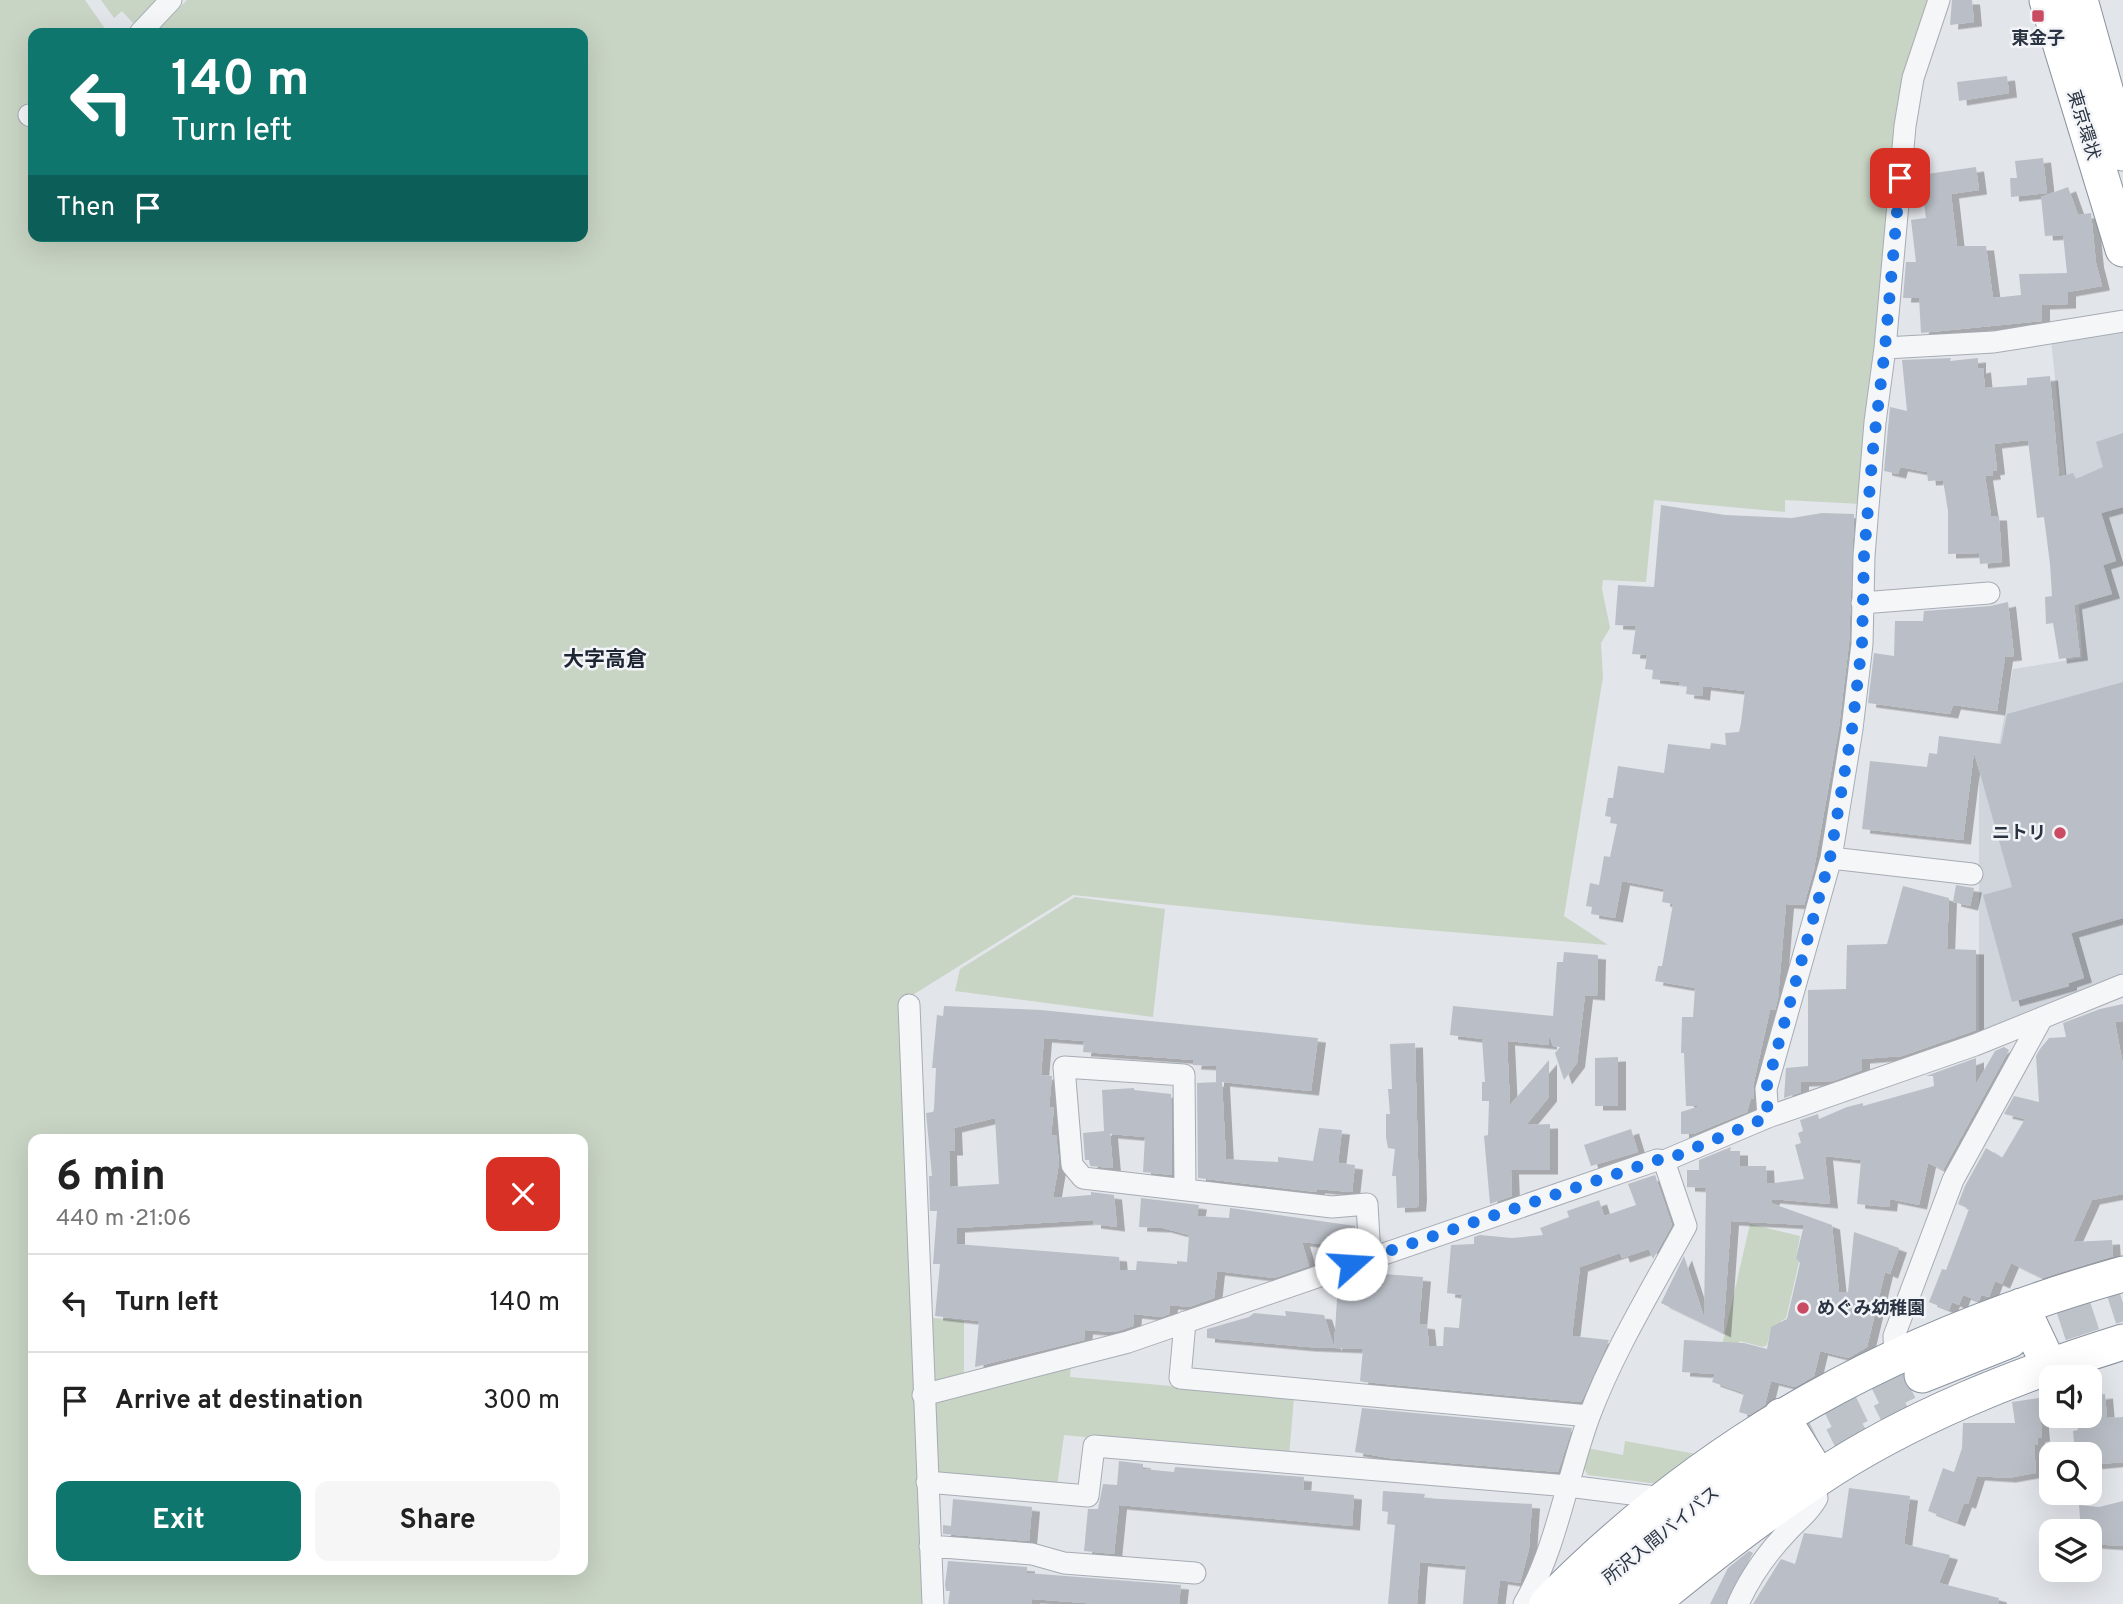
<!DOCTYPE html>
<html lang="en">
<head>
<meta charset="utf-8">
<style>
  :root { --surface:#fff; --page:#f6f6f6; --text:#222; --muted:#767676; --line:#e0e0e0; --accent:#0f766e }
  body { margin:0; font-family:Overpass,"Noto Sans JP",sans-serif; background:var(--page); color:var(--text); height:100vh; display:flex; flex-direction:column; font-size:26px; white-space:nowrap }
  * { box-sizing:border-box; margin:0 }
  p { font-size:23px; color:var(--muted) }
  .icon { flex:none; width:38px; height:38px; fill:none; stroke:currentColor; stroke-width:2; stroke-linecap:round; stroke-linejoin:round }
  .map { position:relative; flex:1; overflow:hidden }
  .sheet { position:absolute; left:28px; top:1134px; width:560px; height:441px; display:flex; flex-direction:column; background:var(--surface); border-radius:14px; box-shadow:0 7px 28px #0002 }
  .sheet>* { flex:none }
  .hud { position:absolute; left:28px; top:28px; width:560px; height:214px; border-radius:14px; box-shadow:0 7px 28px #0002; background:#0f766e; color:#fff; overflow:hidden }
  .controls { position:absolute; left:2039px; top:1365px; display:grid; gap:14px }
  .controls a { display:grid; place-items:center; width:63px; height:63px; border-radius:14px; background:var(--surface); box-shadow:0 7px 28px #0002; font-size:35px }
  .pin { position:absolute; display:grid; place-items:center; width:60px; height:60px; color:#fff; margin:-30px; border-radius:14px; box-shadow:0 4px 10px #0006 }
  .me { position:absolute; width:77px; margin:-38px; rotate:71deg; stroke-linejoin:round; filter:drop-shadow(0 0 5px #0008) }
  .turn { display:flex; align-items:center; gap:24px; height:147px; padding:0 28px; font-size:32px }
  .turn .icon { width:91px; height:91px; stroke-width:2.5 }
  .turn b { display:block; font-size:49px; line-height:60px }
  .then { display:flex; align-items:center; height:66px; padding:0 28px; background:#0003; gap:14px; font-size:26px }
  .round { display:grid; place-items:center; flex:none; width:74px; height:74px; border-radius:14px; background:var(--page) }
  .headline { display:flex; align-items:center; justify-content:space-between; height:119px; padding:0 28px }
  h1 { font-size:42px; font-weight:700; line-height:52px }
  .action { display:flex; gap:14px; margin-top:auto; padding:14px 28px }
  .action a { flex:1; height:80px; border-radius:14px; background:var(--accent); color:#fff; font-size:28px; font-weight:700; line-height:80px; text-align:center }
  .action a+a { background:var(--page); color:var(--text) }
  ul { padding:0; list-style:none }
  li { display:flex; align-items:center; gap:21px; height:98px; padding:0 28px; border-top:2px solid var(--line) }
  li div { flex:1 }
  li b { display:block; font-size:26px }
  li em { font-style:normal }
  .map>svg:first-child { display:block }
  .built { fill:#d0d5dc }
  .green { fill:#c8d4c4; fill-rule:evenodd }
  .building { fill:#babfc7; fill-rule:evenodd; filter:url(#shadow) }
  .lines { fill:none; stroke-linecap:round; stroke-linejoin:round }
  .trunk-tunnel { stroke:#bdc2c8; stroke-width:35; stroke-dasharray:35 18; stroke-linecap:butt }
  .minor-casing { stroke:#a7acb4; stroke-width:23 }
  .trunk-casing { stroke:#8a93a0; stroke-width:37 }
  .minor { stroke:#f5f6f8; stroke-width:21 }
  .trunk { stroke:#fff; stroke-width:35 }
  .route { stroke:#1a73e8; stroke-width:12; stroke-dasharray:0 21.6 }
  .poi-dot { fill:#ca4c63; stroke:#f2f4f7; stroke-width:2.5 }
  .labels { text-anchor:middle; stroke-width:5; stroke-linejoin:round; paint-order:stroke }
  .poi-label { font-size:18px; font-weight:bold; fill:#2b3442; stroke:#f2f4f7 }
  .street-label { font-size:18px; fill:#2b3442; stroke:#f2f4f7 }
  .quarter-label { font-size:21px; font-weight:bold; fill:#1d2532; stroke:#f2f4f7 }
</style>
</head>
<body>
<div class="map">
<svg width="2123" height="1604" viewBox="0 0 2123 1604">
  <defs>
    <filter id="shadow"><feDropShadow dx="8" dy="4.5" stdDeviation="0" flood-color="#0004"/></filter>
  </defs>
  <rect width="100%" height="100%" fill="#e2e5ea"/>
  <path class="built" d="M2123,328V975L1979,1036V770L1994,772L2013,669L2082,658L2079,605L2091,603L2079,604L2051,340Z"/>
  <path class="green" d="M0,0H85L108,33H33V236H583V33H153L187,0H1932L1861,504L1785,500V512L1654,500L1646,582L1603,580L1602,589L1610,628L1601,643L1603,677L1564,916L1608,945L1367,925L1073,895L903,1001L927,1604H0ZM33,1139H583V1570H33Z
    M101,0H157L134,24L122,11L114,18Z
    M1075,897L1165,909L1153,1017L955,991L960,969Z
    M1750,1224L1800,1236L1796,1258L1799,1262L1786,1318L1781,1321L1779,1329L1771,1328L1767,1345L1763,1347L1740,1341L1717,1368Z
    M924,1317L964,1321V1378L936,1386L926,1373Z
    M1071,1364L1070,1377L1294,1397L1289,1457L1064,1435L1057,1487L943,1477L932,1466L930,1410L938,1400Z
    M1625,1441L1696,1454L1658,1484L1588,1475L1582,1466L1587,1448L1623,1455Z"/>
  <path class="building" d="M1952,0H1972L1974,22L1950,25Z
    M2007,76L2009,93L1959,101L1957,82Z
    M2043,158L2047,193L2011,197L2010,178H2017L2015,161Z
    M1976,167L1979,190L1951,194L1957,246H1986L1993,298L2021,295L2019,274L2067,273L2063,235L2045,236L2041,197L2068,187L2078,215L2091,213L2096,263L2102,286L2068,292V304L2042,305V321L1921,333L1919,298H1903L1906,262H1916L1911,220L1926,218L1920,175Z
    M1951,358L1950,361L1978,358V369L1983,368L1985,388L2027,385V378L2050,376L2059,477L2073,473L2076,479L2103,467L2096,442L2123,433V507L2101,513L2116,561L2103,565L2112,594L2074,605L2080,656L2059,659L2053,623L2046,624L2045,597L2052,596L2050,564L2044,517L2037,518L2028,440L1994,444L1997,470L1992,471L1993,475L1985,476L1991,516H1999L2002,562L1980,564L1979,553L1948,554V511L1943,480L1928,481L1927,472L1900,467L1898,474L1884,471L1890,407L1907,411L1902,360Z
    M1661,505L1725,515L1792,518L1822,513L1854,514L1849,643L1839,727L1814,869L1804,905L1786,904L1778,998L1775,1010H1770L1753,1086L1754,1099L1751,1098L1747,1112L1693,1134H1681V1112L1700,1106H1686L1684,1053H1681L1682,1017H1693L1695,988L1655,981L1658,966H1662L1673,904L1662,902L1664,889L1622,881L1615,918L1591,914L1592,907L1586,906L1590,883L1599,885L1604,856L1610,857L1617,824L1610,823L1611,817L1605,816L1608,798H1613L1618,766L1664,773L1668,744L1710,749L1711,743L1726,745L1725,733L1739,732L1741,723L1745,691L1703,686L1702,696L1686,694L1687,686L1679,685V682L1652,679L1653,670L1645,669L1647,655L1632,654L1636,626L1615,625L1618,585L1654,587Z
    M2008,602L2014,656L2005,657L1997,711L1953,705L1950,714L1868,703L1874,653L1894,656L1895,621H1923L1924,611L1990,606Z
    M2123,682V918L2071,933L2084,978L2069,983V986L2012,1002L1983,895L2012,887L1974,752L1963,840L1862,829L1870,761L1927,767L1929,753L1937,754L1939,736L2001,744L2007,714Z
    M1956,885L1974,888L1970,906L1953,902Z
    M1903,886L1949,898L1947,949L1976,950V1030L1902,1056L1862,1059V1070L1833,1081L1801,1082V1092L1784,1098L1786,1068L1808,1066V990L1846,989L1847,945L1887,944Z
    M1564,952L1598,955L1597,996L1585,995L1577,1063L1564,1080L1555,1053L1560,1047L1553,1046L1548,1032L1549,1045L1507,1041L1510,1105L1549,1060V1097L1526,1125L1550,1124V1170H1511L1512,1196L1490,1204L1484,1136L1488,1135L1489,1101H1482V1082H1485L1482,1039L1450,1035L1453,1006L1553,1016L1557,962H1563Z
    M2123,1004V1021L2115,1022L2123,1065V1194L2092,1200L2073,1242L2112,1240L2113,1256L2042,1278L2011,1263L2002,1284L1995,1281L1989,1297L1981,1295L1979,1301L1963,1295L1959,1305L1952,1302L1949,1310L1929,1302L1942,1269L1946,1270L1969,1209L1958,1204L1965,1186L1986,1148L2002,1158L2025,1119L2004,1114L2014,1096L2039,1102L2036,1056L2040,1049L2049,1038L2066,1037L2063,1023L2100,1009Z
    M944,1006L1041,1010L1318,1038L1311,1091L1222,1082L1226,1159L1278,1162V1157L1313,1161L1319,1128L1342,1130L1338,1163L1355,1165L1352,1192H1350L1317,1189L1316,1192L1198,1178L1197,1083L1219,1082H1216V1066L1193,1065L1194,1060L1083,1052L1084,1041L1044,1038L1041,1075L1052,1076L1049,1107L1054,1108L1051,1135H1056L1059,1163L1053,1198L1091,1195V1192L1114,1195L1117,1227L1093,1224V1220L957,1228V1244L1119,1257L1120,1270H1136L1137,1261L1177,1264V1261L1187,1262L1189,1235L1163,1228L1139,1227L1141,1198L1199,1205L1197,1216L1229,1218L1230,1208L1355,1226V1248L1302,1242L1309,1266L1274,1278L1217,1271L1214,1298L1189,1307L1170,1305L1169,1314L1161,1317L1134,1314L1133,1326L1124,1329L1114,1332L1085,1330L1084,1340L975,1367L979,1321L935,1316L940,1264H933L937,1211H930L929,1176H932L926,1113L933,1112L934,1109L936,1068H932L937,1015L943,1016ZM995,1118L999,1184L950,1187L949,1151H955L954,1128Z
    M1415,1043L1419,1196L1418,1207L1397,1208L1396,1176H1392L1395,1149L1388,1148L1386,1137V1114H1390L1388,1089H1392L1390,1044Z
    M2004,1047L2009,1050L1943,1170L1928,1163L1919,1205L1890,1199L1889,1207L1857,1204L1861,1160L1825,1156L1830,1204L1772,1199L1771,1203L1832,1225L1839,1292H1848L1854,1232L1899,1248L1890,1274L1885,1272L1867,1347L1848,1358L1820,1351L1814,1376L1795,1387L1771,1381L1765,1405L1749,1415L1739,1412L1744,1393L1712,1382L1715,1374L1682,1372L1684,1340L1744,1343L1767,1349L1771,1327L1787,1319L1800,1263L1796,1258L1804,1225L1731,1221L1723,1333L1661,1303L1684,1256L1704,1317L1706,1188L1687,1187V1170H1699V1160L1731,1147L1730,1151H1740V1166H1766L1767,1184L1804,1179L1795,1145L1801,1143L1798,1133L1803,1131L1800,1120L1818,1114L1819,1119L1847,1107L1863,1103V1106L1934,1086L1933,1076H1926L1976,1058V1084L1995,1051Z
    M1618,1057V1106H1595V1058Z
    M1134,1088V1090L1171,1094L1172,1175L1143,1172L1145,1137L1110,1134L1113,1168L1090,1166L1089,1160H1085L1083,1133L1104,1131L1102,1090Z
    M1631,1129L1638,1152L1591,1166L1584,1145Z
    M1655,1175L1672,1225L1653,1259L1649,1249L1622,1258L1620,1253L1580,1267L1572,1336L1609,1340L1581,1402L1364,1382L1360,1381L1363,1349L1308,1347L1207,1338V1329L1249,1317L1254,1313L1286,1316L1285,1311L1324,1315L1334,1347L1338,1283L1349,1280L1384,1283V1274L1423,1277L1419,1324L1427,1325L1429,1346H1443L1444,1327L1459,1328L1462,1295L1447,1293L1451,1245L1474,1244V1237L1480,1235L1512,1238L1543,1235L1540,1228L1569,1217L1567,1211L1599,1200L1604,1216L1636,1205L1628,1184Z
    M2105,1394L2107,1418L2123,1417V1462L2090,1465V1454H2075L2073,1431L2078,1430L2077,1425L2086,1424L2085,1416H2090V1396Z
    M2039,1398L2042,1437L2037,1438L2038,1445H2034L2036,1473L2008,1478L1977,1476L1968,1504L1964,1503L1957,1522L1928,1511L1943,1468L1954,1472L1962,1448L1963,1423H2015L2012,1402Z
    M1362,1408L1572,1428L1558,1472L1389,1458L1355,1452Z
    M1119,1461L1143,1464V1469L1174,1472L1175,1467L1304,1477L1303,1490L1354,1495L1352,1526L1119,1505L1114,1554L1084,1551L1088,1509H1098L1103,1484L1117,1485Z
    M1849,1488L1910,1496L1904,1544L1950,1555L1939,1583L1999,1598L1998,1604H1753L1781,1559L1795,1564L1804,1533L1842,1538Z
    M1383,1491L1425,1494L1424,1498L1532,1504L1529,1549L1520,1583L1500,1580L1497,1604H1463L1466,1566L1420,1562L1417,1604H1388L1395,1525L1387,1524L1388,1512L1382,1511Z
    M953,1499L1032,1507L1029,1541L943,1534V1525L951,1526Z
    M2123,1501V1546L2090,1544V1531H2081L2079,1505L2099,1507Z
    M1749,1551L1753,1553L1725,1604H1710L1728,1568Z
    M948,1561L1027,1567V1573L1181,1585L1179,1604H1098L1032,1599V1604H948L950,1591H946L945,1585Z"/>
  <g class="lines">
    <path class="trunk-tunnel" d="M2010,1340L2123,1303
      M1781,1444L1922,1375
      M1787,1469L1908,1408"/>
    <defs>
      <path id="minor" d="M140,33L171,0
        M29,115L33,117
        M1885,348L1994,342L2123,321
        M1862,603L1989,593
        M1831,858L1972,874
        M909,1005L933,1604
        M1768,1117L1766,1089L1831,858L1852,729L1862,644L1864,556L1875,422L1885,348L1905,126L1913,78L1939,0
        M1185,1189L1184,1075L1064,1067L1072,1165L1083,1178L1332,1207L1367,1204L1370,1257
        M1185,1322L1180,1378L1589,1416
        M1895,1356L1894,1336L1953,1180L2042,1018
        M923,1395L1128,1342L1657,1160L1664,1161L1768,1117L1975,1045L2123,985
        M927,1482L1088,1496L1094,1446L1568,1486L1663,1498
        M930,1546L1032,1554L1064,1563L1195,1573
        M1524,1604C1556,1550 1567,1477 1589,1417C1613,1352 1653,1287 1686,1226L1664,1161
        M1738,1604C1750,1577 1768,1552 1788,1531C1799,1519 1809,1513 1817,1498L1809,1484"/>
      <path id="trunk" d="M2047,0L2123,249
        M2080,0L2123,153
        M2021,1306L2049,1365
        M1922,1375L2010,1340
        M1781,1416L1819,1477
        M1583,1599L1689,1508L1772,1450
        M1547,1604C1710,1437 1899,1337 2123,1274
        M1618,1604L1676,1550L1787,1469
        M1651,1604C1704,1560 1759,1517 1817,1479C1910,1417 2017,1375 2123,1342"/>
    </defs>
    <use href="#minor" class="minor-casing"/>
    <use href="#trunk" class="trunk-casing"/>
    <use href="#minor" class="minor"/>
    <use href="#trunk" class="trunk"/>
  </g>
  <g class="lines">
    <path class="route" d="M1351,1264L1657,1160L1664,1161L1768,1117L1766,1089L1830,858L1852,729L1862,644L1864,556L1873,449L1885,348L1900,178"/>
  </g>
  <g class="poi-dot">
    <rect x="2031" y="9" width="14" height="14" rx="3.5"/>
    <circle cx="2060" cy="833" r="7"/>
    <circle cx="1803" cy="1308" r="7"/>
  </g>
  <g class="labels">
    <g class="poi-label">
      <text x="2038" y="44">東金子</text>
      <text x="2046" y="839" text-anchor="end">ニトリ</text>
      <text x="1817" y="1314" text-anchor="start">めぐみ幼稚園</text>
    </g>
    <g class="street-label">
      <text transform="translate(2084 125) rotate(73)" y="6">東京環状</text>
      <text transform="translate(1661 1535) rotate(-39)" y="6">所沢入間バイパス</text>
    </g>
    <g class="quarter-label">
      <text x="605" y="666">大字高倉</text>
    </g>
  </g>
</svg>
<div class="controls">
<a><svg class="icon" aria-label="sound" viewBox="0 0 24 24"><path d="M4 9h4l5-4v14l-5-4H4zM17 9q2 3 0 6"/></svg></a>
<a><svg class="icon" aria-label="search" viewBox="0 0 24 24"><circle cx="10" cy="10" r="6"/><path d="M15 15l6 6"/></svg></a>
<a><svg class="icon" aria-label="layers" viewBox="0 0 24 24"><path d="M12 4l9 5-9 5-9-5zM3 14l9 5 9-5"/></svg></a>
</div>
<div class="pin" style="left:1900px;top:178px;background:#d93025"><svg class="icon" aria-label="arrive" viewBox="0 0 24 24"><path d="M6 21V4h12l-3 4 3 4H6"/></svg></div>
<svg class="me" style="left:1351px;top:1264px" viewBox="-20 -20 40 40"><circle r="19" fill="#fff"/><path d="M0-13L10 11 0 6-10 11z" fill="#1a73e8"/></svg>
<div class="hud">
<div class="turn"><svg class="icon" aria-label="left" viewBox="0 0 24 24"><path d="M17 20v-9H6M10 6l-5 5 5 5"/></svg><div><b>140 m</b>Turn left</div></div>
<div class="then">Then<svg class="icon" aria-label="arrive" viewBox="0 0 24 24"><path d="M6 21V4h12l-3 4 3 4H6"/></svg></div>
</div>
<section class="sheet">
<div class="headline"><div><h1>6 min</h1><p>440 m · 21:06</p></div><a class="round" style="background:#d93025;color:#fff"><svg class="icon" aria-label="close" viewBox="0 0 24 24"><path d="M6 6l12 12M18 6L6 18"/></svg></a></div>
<ul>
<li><svg class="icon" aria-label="left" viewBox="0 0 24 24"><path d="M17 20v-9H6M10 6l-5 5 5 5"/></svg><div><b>Turn left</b></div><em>140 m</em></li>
<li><svg class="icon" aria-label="arrive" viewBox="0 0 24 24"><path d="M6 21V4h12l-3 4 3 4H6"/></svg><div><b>Arrive at destination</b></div><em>300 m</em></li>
</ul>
<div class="action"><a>Exit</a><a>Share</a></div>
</section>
</div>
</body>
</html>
